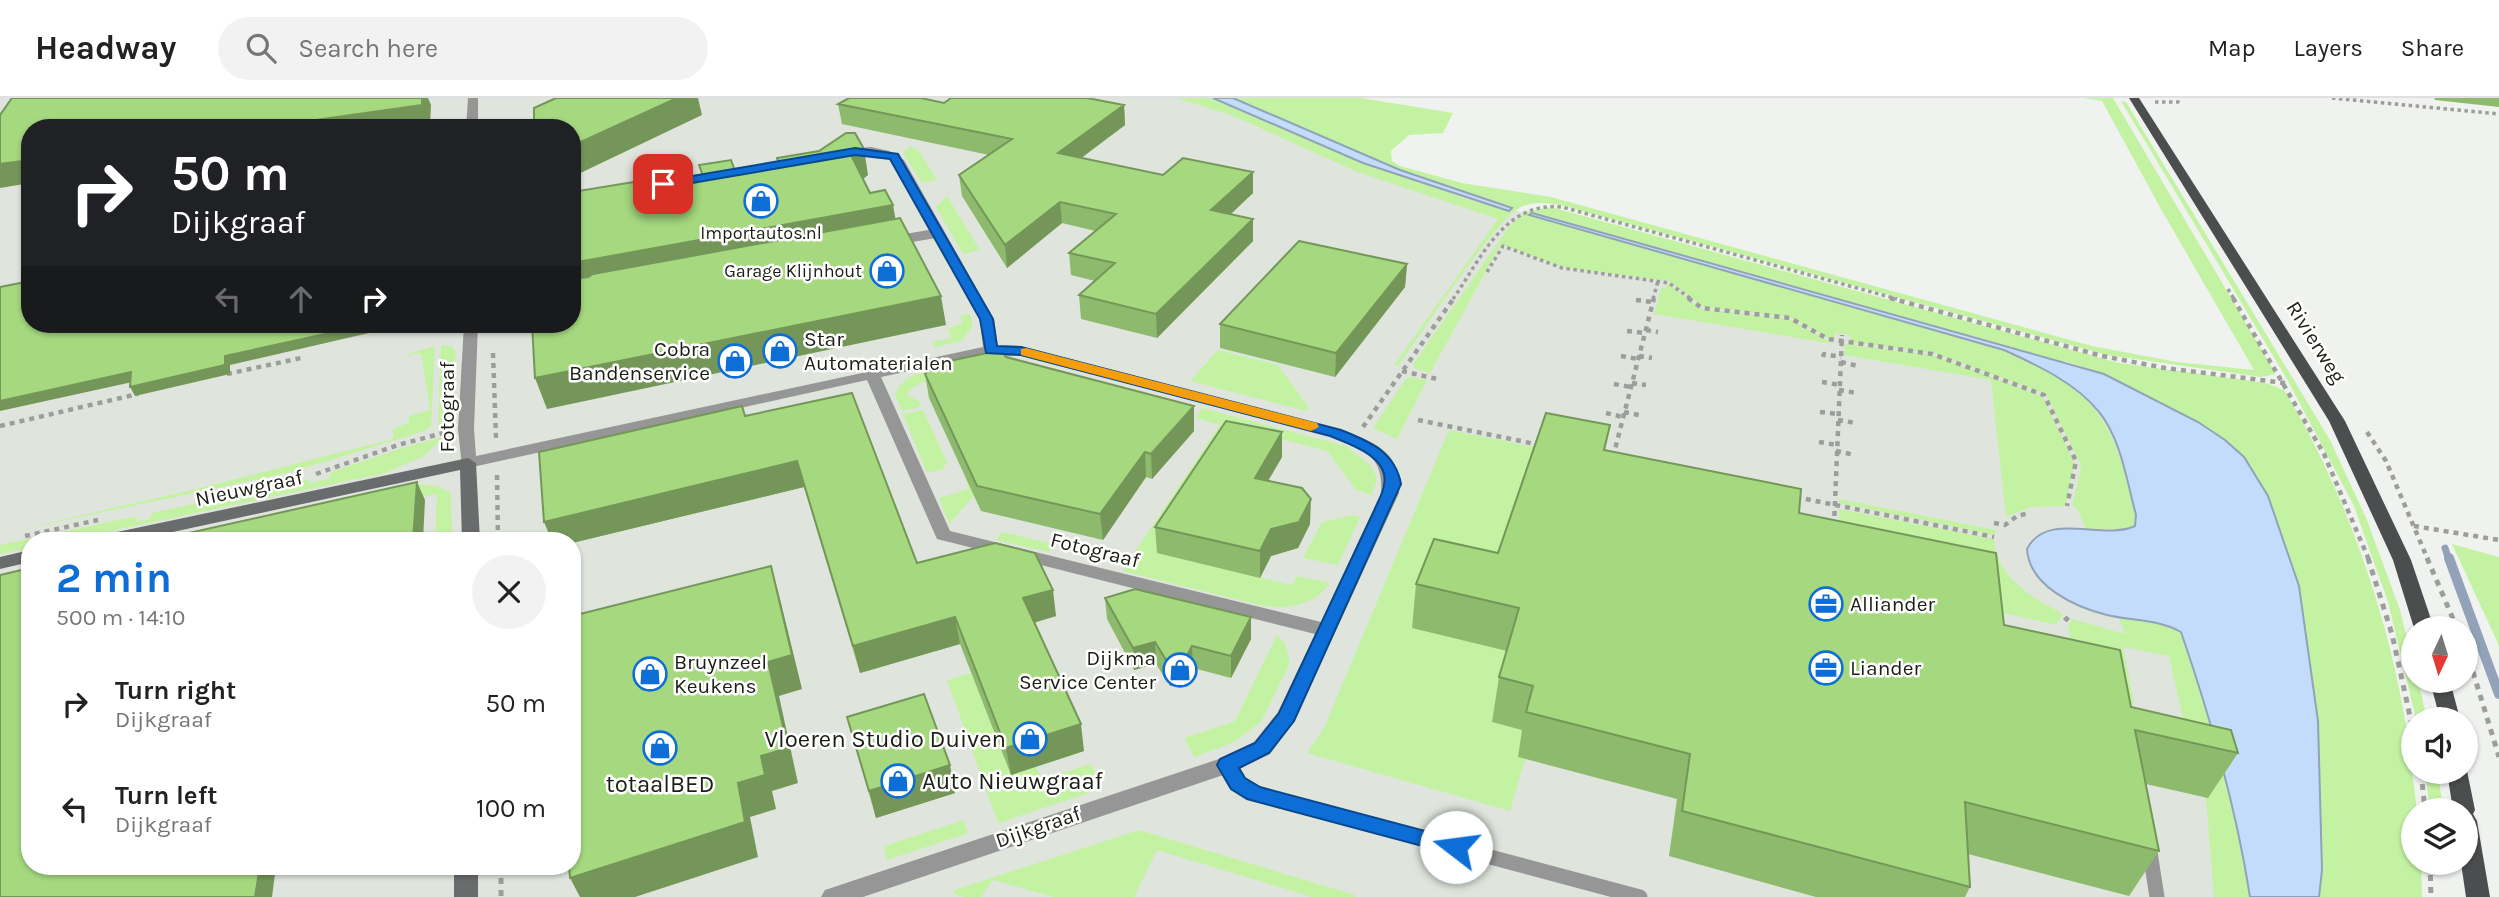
<!DOCTYPE html>
<html lang="en">
<head>
<meta charset="utf-8">
<style>
  :root { --surface:#fff; --page:#f2f2f2; --text:#222; --muted:#767676; --line:#e0e0e0; --accent:#0e6ed7 }
  body { margin:0; font-family:Karla,sans-serif; background:var(--page); color:var(--text); height:100vh; display:flex; flex-direction:column; font-size:26px; white-space:nowrap }
  * { box-sizing:border-box; margin:0 }
  p { font-size:23px; color:var(--muted) }
  .icon { flex:none; width:38px; height:38px; fill:none; stroke:currentColor; stroke-width:2; stroke-linecap:round; stroke-linejoin:round }
  .map { position:relative; flex:1; overflow:hidden }
  .sheet { position:absolute; left:21px; top:434px; width:560px; height:343px; display:flex; flex-direction:column; background:var(--surface); border-radius:28px; box-shadow:0 2px 5px #0004 }
  .sheet>* { flex:none }
  .top-card { position:absolute; left:21px; top:21px; width:560px; height:214px; border-radius:28px; box-shadow:0 2px 5px #0004; background:#202124; color:#fff; overflow:hidden }
  .needle { width:46px; rotate:184deg }
  .controls { position:absolute; left:2401px; top:518px; display:grid; gap:14px }
  .controls a { display:grid; place-items:center; width:77px; height:77px; border-radius:50%; background:var(--surface); box-shadow:0 2px 5px #0004; font-size:35px }
  .pin { position:absolute; display:grid; place-items:center; width:60px; height:60px; color:#fff; margin:-30px; border-radius:14px; box-shadow:0 4px 10px #0006 }
  .me { position:absolute; width:77px; margin:-38px; rotate:285deg; stroke-linejoin:round; filter:drop-shadow(0 0 5px #0008) }
  .turn { display:flex; align-items:center; gap:24px; height:147px; padding:0 35px; font-size:32px }
  .turn .icon { width:91px; height:91px; stroke-width:2.5 }
  .turn b { display:block; font-size:49px; line-height:60px }
  .lanes { display:flex; align-items:center; height:66px; padding:0 35px; background:#0003; justify-content:center; gap:35px; direction:ltr }
  .lanes .off { opacity:.35 }
  .round { display:grid; place-items:center; flex:none; width:74px; height:74px; border-radius:37px; background:var(--page) }
  .head { display:flex; align-items:center; justify-content:space-between; height:119px; padding:0 35px }
  h1 { font-size:42px; font-weight:700; line-height:52px; color:var(--accent) }
  ul { padding:0; list-style:none }
  li { display:flex; align-items:center; gap:21px; height:105px; padding:0 35px }
  li div { flex:1 }
  li b { display:block; font-size:26px }
  li em { font-style:normal }
  header { display:flex; align-items:center; gap:42px; box-sizing:border-box; height:98px; padding:0 35px; background:var(--surface); border-bottom:2px solid var(--line) }
  header strong { font-size:33px }
  nav { display:flex; gap:38px; margin-inline-start:auto; font-size:24px }
  .search { width:490px; height:63px; background:var(--page); display:flex; align-items:center; gap:18px; box-sizing:border-box; padding:0 24px; border-radius:38px; color:var(--muted); font-size:26px }
  .map>svg:first-child { display:block }
  .built { fill:#dfe5dc; fill-rule:evenodd }
  .green { fill:#c3f3a2 }
  .water { fill:#c4dcfc; stroke:#92a2b8; stroke-width:2 }
  .lines { fill:none; stroke-linecap:round; stroke-linejoin:round }
  .stream-far1 { stroke:#92a2b8; stroke-width:7 }
  .stream { stroke:#92a2b8; stroke-width:10 }
  .path-far2 { stroke:#9d9e9c; stroke-width:3.5; stroke-dasharray:3.5 3.5; stroke-linecap:butt }
  .path-far1 { stroke:#9d9e9c; stroke-width:4.5; stroke-dasharray:5 5; stroke-linecap:butt }
  .path { stroke:#9d9e9c; stroke-width:5; stroke-dasharray:6 6; stroke-linecap:butt }
  .lane-far1 { stroke:#969697; stroke-width:9 }
  .lane { stroke:#969697; stroke-width:15 }
  .street { fill:#969697; fill-rule:evenodd }
  .secondary { fill:#6a6b6d; fill-rule:evenodd }
  .primary { fill:#4c4d4f; fill-rule:evenodd }
  .wall { fill:#8eba6d }
  .shaded-wall { fill:#749759 }
  .building { fill:#a5d87f; stroke:#749759; stroke-width:2 }
  .route { fill:#0e6ed7; stroke:#09488c; stroke-width:2 }
  .slow { fill:#f59e0b }
  .labels { text-anchor:middle; stroke-width:5; stroke-linejoin:round; paint-order:stroke }
  .far-poi-label { font-size:18px; fill:#1c1c1b; stroke:#fffffe }
  .poi-label { font-size:21px; fill:#1c1c1b; stroke:#fffffe; text-anchor:start }
  .street-label { font-size:21px; fill:#1c1c1b; stroke:#fffffe }
  .near-poi-label { font-size:24px; fill:#1c1c1b; stroke:#fffffe; text-anchor:end }
</style>
</head>
<body>
<header>
<strong>Headway</strong>
<div class="search"><svg class="icon" aria-label="search" viewBox="0 0 24 24"><circle cx="10" cy="10" r="6"/><path d="M15 15l6 6"/></svg>Search here</div>
<nav><a>Map</a><a>Layers</a><a>Share</a></nav>
</header>
<div class="map">
<svg width="2499" height="799" viewBox="0 0 2499 799">
  <rect width="100%" height="100%" fill="#f0f2ef"/>
  <path class="built" d="M0,0H1224L1383,69L1511,111L2082,278L2289,799H0ZM30,30H572V226H30ZM30,443H572V768H30Z"/>
  <path class="green" d="M1176,0H1213L1466,101L1509,113L1512,110L1400,72L1233,0H1361L1453,15L1443,35L1409,37L1391,53L1392,63L1400,68L1462,85L1551,99L2092,248L2177,264L2254,272L2162,113L2102,3L2083,0H2113L2276,276L2261,279L2107,257L1564,108C1550,105 1534,103 1521,109C1493,123 1421,237 1398,268L1394,267L1498,121L1355,73L1231,17Z
    M2121,3L2126,4L2330,342L2367,422L2400,512L2413,565V583H2418L2427,621H2416L2388,504L2354,408L2288,283Z
    M910,48L918,52L937,82L922,85L903,55Z
    M947,98L980,152L963,156L936,109Z
    M1551,109L2119,265L2266,285L2284,292C2342,386 2387,513 2405,622C2410,652 2413,682 2417,712H2413V765H2421L2422,799H2319L2322,772L2318,623L2299,488L2268,398L2257,378L2198,324L2104,276L2065,263L2064,284C2116,319 2120,360 2136,417L2135,428L2129,431H2086L2076,409L2072,408L2081,370L2079,363L2046,296L1934,255L1851,244L1850,237L1835,235V241H1830L1790,219L1704,209L1669,183L1562,169L1501,146L1430,275L1414,270V265L1509,129L1525,114Z
    M1667,185L1701,211L1789,221L1834,246L1654,216L1661,190H1666Z
    M970,216L973,228L961,243L935,249L932,244L952,240L948,231L963,224L960,218Z
    M1845,246L1932,257L2042,298L2073,362L2074,370L2065,408L2031,409L2006,419L1991,282L1844,257Z
    M441,247L453,249L456,256L442,329L438,330Z
    M435,248L431,328L427,332L292,374L0,436L196,391L393,341V331L409,324V318L430,312L421,255L401,258Z
    M1218,252L1278,267L1309,310L1306,313L1190,283Z
    M941,270L939,285L922,284L908,293V298L919,303L921,309L902,313L895,297C901,278 923,273 941,270Z
    M1410,279L1427,282L1397,341L1373,330L1405,282Z
    M1071,287L949,426L939,400L969,391L966,381Z
    M1202,310L1346,348L1372,369L1376,378V386L1371,397L1356,392L1327,353L1236,330L1157,455L1292,487L1297,478L1329,485C1316,508 1287,511 1263,508L1122,473L1220,327L1196,320Z
    M923,312L947,364L943,371L927,375L903,316Z
    M1449,332L1617,365L1500,476L1412,529L1512,554L1492,624L1525,633L1518,659L1525,661L1510,713L1307,655L1324,630Z
    M444,339L424,358L385,375L63,443H30V450L0,456V447L137,418L136,424L150,421L152,415L309,381L308,385L329,381L331,374L405,349Z
    M417,386L437,388L451,395L452,443H435L437,396L378,408L379,392Z
    M1839,401L1996,432L1995,437L1839,405Z
    M1839,411L1994,441C1996,479 2033,500 2063,516L2056,527L1978,509L1837,469Z
    M1352,417L1360,419L1338,467L1303,460L1322,424Z
    M1002,434L1055,446L1049,454L996,442Z
    M2452,446L2499,459V549L2496,541Z
    M2119,519L2166,526L2181,534C2211,621 2236,708 2250,799H2214L2206,700L2193,665L2169,558L2123,549L2134,606L2095,597L2086,544L2070,540L2068,528L2072,521L2125,536Z
    M1277,537L1285,545L1290,565L1261,624L1232,645L1194,659L1184,640L1235,623Z
    M971,575L1011,677L1036,669L1042,681L1091,666L1103,690L998,725L947,582Z
    M2425,674H2438L2443,712H2430Z
    M964,722L968,735L887,762L884,748Z
    M1139,732L1355,797V799H1312L1157,752L1134,799H1053L993,782L981,799H964L953,795L954,792Z"/>
  <path class="water" d="M1213,0H1233L1400,72L1512,110L1509,113L1363,65Z
    M1532,115L2104,276L2198,324L2225,342L2244,359L2268,398L2299,488L2318,623L2322,772L2319,799H2250C2236,708 2211,621 2181,534C2158,521 2132,523 2107,517C2075,509 2029,488 2027,451C2047,412 2103,443 2135,428L2136,417C2127,384 2121,341 2099,314C2076,285 2037,267 2004,252L1529,117Z"/>
  <g class="lines">
    <path class="stream-far1" d="M2445,450L2449,462"/>
    <path class="stream" d="M2449,460L2499,596"/>
    <path class="path-far2" d="M2332,0L2499,16
      M2155,4H2178L2177,0
      M1487,174L1503,148L1562,170L1669,185L1691,201
      M2228,191L2234,201
      M1453,201C1481,161 1504,103 1562,109L1897,201
      M1653,201L1658,183"/>
    <path class="path-far1" d="M1688,200L1702,210L1790,220L1828,241L1932,256L2044,297L2076,363L2067,408
      M1890,200L2102,258L2165,270L2285,285
      M2233,200L2324,356L2369,462
      M1636,202L1653,204
      M1646,232L1658,234
      M1627,233L1645,235
      M493,255L496,340
      M1621,258L1638,261
      M1639,258L1652,260
      M1823,259L1824,256L1841,259
      M1841,264L1858,268
      M1402,273L1437,281
      M227,276L301,260
      M1822,284L1840,287
      M1632,285L1646,287
      M1614,286L1631,289
      M1839,292L1857,295
      M1624,314L1639,317
      M1820,314L1838,316
      M1606,315L1623,319
      M1418,322L1540,347
      M1838,322L1856,325
      M0,328L138,296
      M1363,329L1454,200
      M2367,334L2386,363L2428,462
      M1819,344L1837,347
      M1836,353L1855,357
      M1613,359L1654,200
      M316,376L398,347L447,334
      M497,377L498,443
      M1796,399L1994,439
      M1994,425L2005,427L2017,418L2029,415
      M1834,428L1842,237
      M2414,428L2499,442
      M25,438L98,422"/>
    <path class="path" d="M2368,460L2392,536L2413,632
      M2427,460L2457,530
      M2065,523L2068,519
      M2466,551L2499,659
      M2421,674L2425,712
      M2430,765L2431,799
      M501,768V799"/>
    <path class="lane-far1" d="M897,142L938,135"/>
    <path class="lane" d="M1227,667L1238,686L1254,696L1640,799
      M2149,748L2157,799"/>
    <path class="street" d="M468,0H478V30H466Z
      M871,49L889,53L904,62L994,221L998,249L1021,248L1342,332C1376,345 1401,353 1399,395L1294,624L1270,656L1235,673L863,799H821L825,792L1219,661L1254,644L1278,614L1315,536L937,441L867,282L468,370L462,369L458,331L464,226H478L474,331L476,358L983,249L980,221L893,64C873,50 849,66 835,56L841,52ZM1021,258L1330,338C1362,351 1384,356 1381,395L1321,524L950,433L881,279L976,259Z"/>
    <path class="secondary" d="M468,360L476,365L480,443H462L460,372L131,443H94L103,437Z
      M30,452V464L0,471V459Z
      M454,768H478V799H454Z"/>
    <path class="primary" d="M2129,0H2139L2345,323L2411,462L2434,530H2414L2393,462L2329,323Z
      M2430,583H2450L2460,621H2440Z
      M2466,668L2475,712L2473,716L2477,723L2490,799H2466L2461,765H2466V712H2453L2447,674H2466Z"/>
  </g>
  <path class="wall" d="M2434,0H2499V9L2435,2Z
    M944,5L1124,7L1125,27L1081,60L1253,95L1230,116L1253,143L1157,240L1081,221L1079,197L1095,183L1071,177L1069,155L1095,133L1062,125L1007,170L962,98L959,77L989,57L842,26L838,6Z
    M1407,166L1405,189L1335,279L1220,250V226Z
    M1006,259L1194,333L1152,381L1146,379L1103,442L981,413L929,300L925,276Z
    M745,318L917,465L1056,518L1034,524L1084,653L1011,677L960,546L860,575L804,389L572,445V443Z
    M1605,352L1799,415L2004,527L2131,609L2238,655L2208,700L2146,686L2159,753L2129,798L1968,756L1970,789L1965,799H1816L1669,758L1677,701L1518,659L1522,632L1492,624L1499,579L1507,553L1412,530L1416,486L1498,455Z
    M1282,359L1268,383L1310,426L1298,450L1271,458L1260,480L1157,455L1155,429Z
    M1105,500L1251,519V541L1231,580L1193,570L1186,583L1170,588L1156,566L1134,572L1107,521Z
    M847,619L955,695L876,720Z"/>
  <path class="shaded-wall" d="M422,0H428L431,7L430,27L408,30H259Z
    M677,0H698L702,17L572,79V48Z
    M1124,7L1125,27L1060,76L1058,55Z
    M864,51L868,77L857,86L852,59Z
    M30,62V85L0,90V66Z
    M1253,74V95L1212,134L1211,112Z
    M1060,104L1062,125L1007,170L1005,147Z
    M893,107L898,135L572,196V165Z
    M1253,121V143L1157,240L1156,216Z
    M1407,166L1405,189L1335,279L1336,255Z
    M941,198L946,227L547,311L535,280Z
    M371,226H381L382,232L230,267V276L135,298L130,289L225,258Z
    M131,274L137,283L0,313V303Z
    M1194,308V333L1152,381L1151,356Z
    M1282,334V359L1255,405V380Z
    M1145,354L1146,379L1103,442L1100,416Z
    M797,363L804,389L572,445V443H552L544,424Z
    M417,384L425,402L423,443H413Z
    M1311,401L1310,426L1298,450L1271,458L1260,480V453L1271,431Z
    M771,468L780,501L802,591L779,598L798,685L772,693L776,711L750,719L758,759L635,799H580L570,780L738,685L761,658L768,564Z
    M1053,492L1056,518L1027,527L1023,500Z
    M955,519L960,546L860,575L853,548Z
    M1251,519V541L1231,580V558Z
    M1155,544L1156,566L1134,572L1133,550Z
    M1192,548L1193,570L1186,583L1170,588L1169,567Z
    M1081,626L1084,653L1011,677L1006,650Z
    M950,667L955,695L876,720L869,693Z
    M260,768H276L272,799H255Z"/>
  <path class="building" d="M12,0H422V7L259,30H30V62L0,66V17Z
    M556,0H677L572,48V30H534V10Z
    M849,0H921L944,5L951,0H1087L1124,7L1058,55L1163,77L1183,60L1253,74L1211,112L1253,121L1156,216L1079,197L1115,165L1069,155L1116,116L1060,104L1005,147L959,77L1012,41L838,6Z
    M846,35H855L864,51L852,59L870,95L885,92L893,107L572,165V94L652,81L670,84L703,78L699,67L731,62L735,73L779,66L777,60L819,53Z
    M900,120L941,198L535,280L532,226H572V181L588,179L593,176Z
    M1299,143L1407,166L1336,255L1220,226Z
    M30,183V226H371L225,258V267L130,289L131,274L0,303V189Z
    M1001,252L1006,259L1194,308L1151,356L1145,354L1100,416L977,388L925,276L935,266Z
    M852,295L917,465L995,445L1035,455L1053,492L1023,500L1081,626L1006,650L955,519L853,548L797,363L544,424L539,354L742,308L745,318Z
    M1546,315L1610,327L1604,352L1801,391L1799,415L1996,455L2004,527L2120,552L2131,609L2231,632L2238,655L2135,632L2159,753L1965,704L1970,789L1682,713L1690,656L1526,614L1533,588L1499,579L1519,510L1416,486L1434,441L1498,455Z
    M1226,323L1282,334L1255,380L1302,390L1311,401L1299,424L1271,431L1260,453L1155,429Z
    M417,384L413,443H153Z
    M771,468L792,557L768,564L788,650L761,658L765,677L738,685L745,724L570,780L569,768H572V518Z
    M30,470V768H260L255,799H0V477Z
    M1135,491L1251,519L1231,558L1192,548L1185,561L1169,567L1155,544L1133,550L1105,500Z
    M924,596L950,667L869,693L847,619Z"/>
  <path class="route" d="M855,50L898,56L993,221L997,248L1021,249L1341,332C1368,343 1395,353 1401,386L1294,623L1269,655L1239,670L1245,680L1260,689L1463,743L1466,749L1463,755L1456,757L1247,701L1231,691L1217,667L1220,661L1255,645L1279,615L1374,413C1377,405 1383,396 1384,387C1390,359 1350,346 1330,338L1021,257L986,255L980,221L890,61L855,57L663,90L657,86L663,83Z"/>
  <path class="slow" d="M1026,250L1317,325L1319,329L1311,333L1021,257V251Z"/>
  <defs>
    <symbol id="shop-ring" viewBox="-11 -11 22 22"><circle r="9.5" fill="#fffffe" stroke="#0e6ed7" stroke-width="1.5"/><path d="M-5-2.5h2.3a2.7 3.5 0 0 1 5.4 0H5L5.5 6h-11ZM-1.5-2.5h3a1.5 2.3 0 0 0-3 0Z" fill="#0e6ed7"/></symbol>
    <symbol id="office-ring" viewBox="-11 -11 22 22"><circle r="9.5" fill="#fffffe" stroke="#0e6ed7" stroke-width="1.5"/><path d="M-6-3h4V-5.5h4V-3h4V5H-6ZM-1-4.5V-3h2v-1.5ZM-6 0V1H6V0Z" fill="#0e6ed7"/></symbol>
  </defs>
  <g fill-rule="evenodd">
    <use href="#shop-ring" x="742" y="84" width="38" height="38"/>
    <use href="#shop-ring" x="868" y="154" width="38" height="38"/>
    <use href="#shop-ring" x="761" y="234" width="38" height="38"/>
    <use href="#shop-ring" x="716" y="244" width="38" height="38"/>
    <use href="#office-ring" x="1807" y="487" width="38" height="38"/>
    <use href="#office-ring" x="1807" y="551" width="38" height="38"/>
    <use href="#shop-ring" x="1161" y="553" width="38" height="38"/>
    <use href="#shop-ring" x="631" y="557" width="38" height="38"/>
    <use href="#shop-ring" x="1011" y="622" width="38" height="38"/>
    <use href="#shop-ring" x="641" y="631" width="38" height="38"/>
    <use href="#shop-ring" x="879" y="664" width="38" height="38"/>
  </g>
  <g class="labels">
    <g class="far-poi-label">
      <text x="761" y="141">Importautos.nl</text>
      <text x="862" y="179" text-anchor="end">Garage Klijnhout</text>
    </g>
    <g class="poi-label">
      <text x="804" y="248">Star<tspan x="804" dy="24">Automaterialen</tspan></text>
      <text x="710" y="258" text-anchor="end">Cobra<tspan x="710" dy="24">Bandenservice</tspan></text>
      <text x="1850" y="513">Alliander</text>
      <text x="1156" y="567" text-anchor="end">Dijkma<tspan x="1156" dy="24">Service Center</tspan></text>
      <text x="674" y="571">Bruynzeel<tspan x="674" dy="24">Keukens</tspan></text>
      <text x="1850" y="577">Liander</text>
    </g>
    <g class="street-label">
      <text transform="translate(2316 244) rotate(58)" y="7">Rivierweg</text>
      <text transform="translate(447 309) rotate(-90)" y="7">Fotograaf</text>
      <text transform="translate(249 390) rotate(-12)" y="7">Nieuwgraaf</text>
      <text transform="translate(1095 452) rotate(14)" y="7">Fotograaf</text>
      <text transform="translate(1038 729) rotate(-19)" y="7">Dijkgraaf</text>
    </g>
    <g class="near-poi-label">
      <text x="1006" y="649">Vloeren Studio Duiven</text>
      <text x="922" y="691" text-anchor="start">Auto Nieuwgraaf</text>
      <text x="660" y="694" text-anchor="middle">totaalBED</text>
    </g>
  </g>
</svg>
<div class="controls">
<a><svg class="needle" viewBox="-14 -14 28 28"><path d="M0-13l5 13h-10z" fill="#e53935"/><path d="M0 13l5-13h-10z" fill="#767676"/></svg></a>
<a><svg class="icon" aria-label="sound" viewBox="0 0 24 24"><path d="M4 9h4l5-4v14l-5-4H4zM17 9q2 3 0 6"/></svg></a>
<a><svg class="icon" aria-label="layers" viewBox="0 0 24 24"><path d="M12 4l9 5-9 5-9-5zM3 14l9 5 9-5"/></svg></a>
</div>
<div class="pin" style="left:663px;top:86px;background:#d93025"><svg class="icon" aria-label="arrive" viewBox="0 0 24 24"><path d="M6 21V4h12l-3 4 3 4H6"/></svg></div>
<svg class="me" style="left:1456px;top:749px" viewBox="-20 -20 40 40"><circle r="19" fill="#fff"/><path d="M0-13L10 11 0 6-10 11z" fill="#0e6ed7"/></svg>
<div class="top-card">
<div class="turn"><svg class="icon" aria-label="right" viewBox="0 0 24 24"><path d="M7 20v-9h11M14 6l5 5-5 5"/></svg><div><b>50 m</b>Dijkgraaf</div></div>
<div class="lanes"><svg class="icon off" aria-label="left" viewBox="0 0 24 24"><path d="M17 20v-9H6M10 6l-5 5 5 5"/></svg><svg class="icon off" aria-label="ahead" viewBox="0 0 24 24"><path d="M12 20V5M6 11l6-6 6 6"/></svg><svg class="icon" aria-label="right" viewBox="0 0 24 24"><path d="M7 20v-9h11M14 6l5 5-5 5"/></svg></div>
</div>
<section class="sheet">
<div class="head"><div><h1>2 min</h1><p>500 m · 14:10</p></div><a class="round"><svg class="icon" aria-label="close" viewBox="0 0 24 24"><path d="M6 6l12 12M18 6L6 18"/></svg></a></div>
<ul>
<li><svg class="icon" aria-label="right" viewBox="0 0 24 24"><path d="M7 20v-9h11M14 6l5 5-5 5"/></svg><div><b>Turn right</b><p>Dijkgraaf</p></div><em>50 m</em></li>
<li><svg class="icon" aria-label="left" viewBox="0 0 24 24"><path d="M17 20v-9H6M10 6l-5 5 5 5"/></svg><div><b>Turn left</b><p>Dijkgraaf</p></div><em>100 m</em></li>
</ul>
</section>
</div>
</body>
</html>
